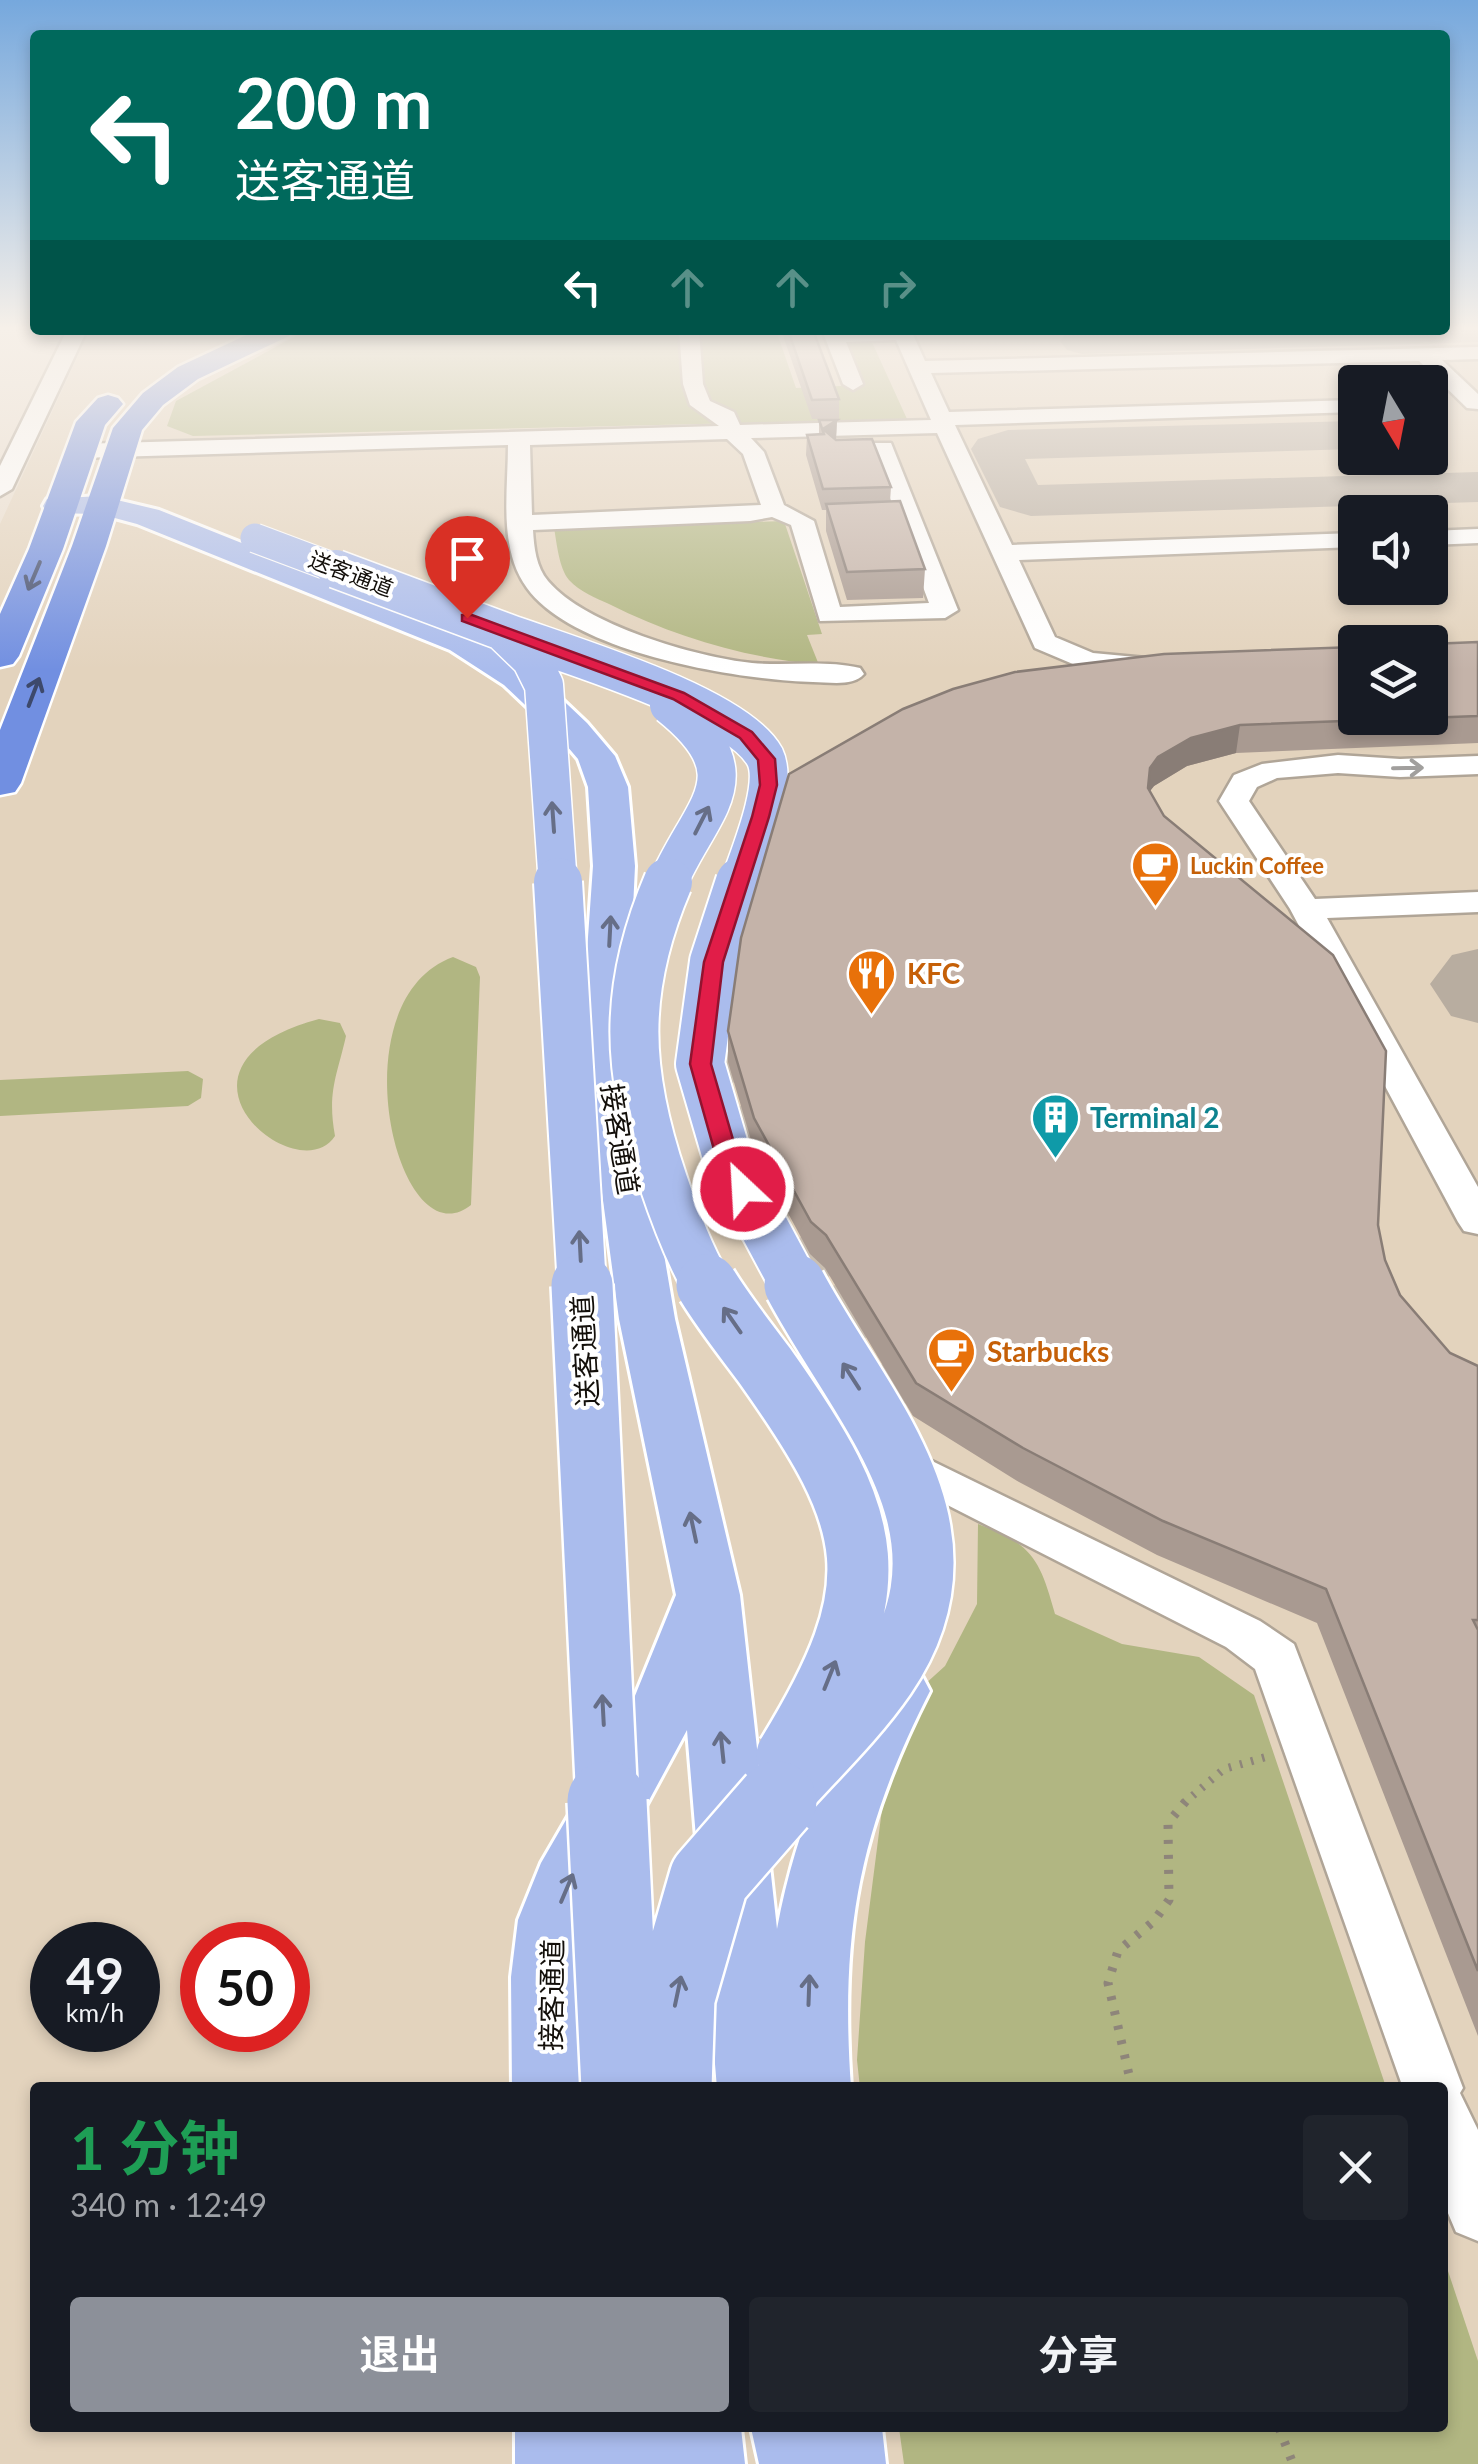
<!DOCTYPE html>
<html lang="zh">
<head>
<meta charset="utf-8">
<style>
  :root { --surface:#171b24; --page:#20242c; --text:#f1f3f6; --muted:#9ea1a6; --accent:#8c9099 }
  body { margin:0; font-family:Lato,"Noto Sans SC",sans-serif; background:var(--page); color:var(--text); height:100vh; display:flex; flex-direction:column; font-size:38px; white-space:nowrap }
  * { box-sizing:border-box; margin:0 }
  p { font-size:32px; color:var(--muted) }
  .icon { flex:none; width:55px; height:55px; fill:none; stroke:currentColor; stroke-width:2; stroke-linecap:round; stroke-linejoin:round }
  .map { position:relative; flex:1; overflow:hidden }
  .side { position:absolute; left:30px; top:2082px; width:1418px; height:350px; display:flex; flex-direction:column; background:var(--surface); border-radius:10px; box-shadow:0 5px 15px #0003 }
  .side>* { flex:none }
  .hud { position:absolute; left:30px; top:30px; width:1420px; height:305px; border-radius:10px; box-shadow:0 5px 15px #0003; background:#00695c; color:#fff; overflow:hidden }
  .needle { width:65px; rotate:170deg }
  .controls { position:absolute; left:1338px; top:365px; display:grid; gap:20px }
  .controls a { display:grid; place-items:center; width:110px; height:110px; border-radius:10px; background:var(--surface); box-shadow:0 5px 15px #0003; font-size:50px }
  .speed { position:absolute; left:30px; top:1922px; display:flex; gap:20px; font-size:50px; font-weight:700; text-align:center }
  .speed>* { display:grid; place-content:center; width:130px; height:130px; border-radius:50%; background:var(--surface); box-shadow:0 5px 15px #0003; line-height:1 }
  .speed small { font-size:25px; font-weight:400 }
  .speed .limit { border:15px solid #d22; background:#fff; color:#111 }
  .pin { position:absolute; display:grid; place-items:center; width:85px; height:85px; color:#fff; margin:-102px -42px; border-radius:50% 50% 50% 0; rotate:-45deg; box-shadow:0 0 10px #0007 }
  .pin .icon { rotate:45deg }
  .me { position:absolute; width:110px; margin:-55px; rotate:335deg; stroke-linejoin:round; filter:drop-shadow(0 0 8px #0008) }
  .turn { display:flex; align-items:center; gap:35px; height:210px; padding:0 40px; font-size:45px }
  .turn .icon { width:130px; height:130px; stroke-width:2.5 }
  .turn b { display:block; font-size:70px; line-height:85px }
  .lanes { display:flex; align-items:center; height:95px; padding:0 40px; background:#0003; justify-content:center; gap:50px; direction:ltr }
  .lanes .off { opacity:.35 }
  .round { display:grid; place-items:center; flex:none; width:105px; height:105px; border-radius:10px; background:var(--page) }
  .head { display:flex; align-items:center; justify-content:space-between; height:170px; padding:0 40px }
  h1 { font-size:60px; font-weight:700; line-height:75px; color:#1e9e55 }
  .button { display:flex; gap:20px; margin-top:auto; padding:20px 40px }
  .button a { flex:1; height:115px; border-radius:10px; background:var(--accent); color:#fff; font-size:40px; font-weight:700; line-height:115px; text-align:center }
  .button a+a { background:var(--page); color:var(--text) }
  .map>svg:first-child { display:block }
  .built { fill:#e3d3bd; fill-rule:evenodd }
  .green { fill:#b1b682 }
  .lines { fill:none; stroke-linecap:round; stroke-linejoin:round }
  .taxiway { fill:#b8ada0; fill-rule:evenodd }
  .major-tunnel-far1 { stroke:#cabfb1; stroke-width:48; stroke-dasharray:48 24; stroke-linecap:butt }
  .major-tunnel { stroke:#cabfb1; stroke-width:61; stroke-dasharray:61 31; stroke-linecap:butt }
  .minor-casing { stroke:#b0a597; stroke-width:5 }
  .major-casing { stroke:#fff; stroke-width:6 }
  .highway-casing { stroke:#fff; stroke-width:5 }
  .path-far1 { stroke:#8e857a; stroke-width:8; stroke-dasharray:2.5 9; stroke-linecap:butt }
  .path { stroke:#8e857a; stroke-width:9; stroke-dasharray:4 11; stroke-linecap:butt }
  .minor { fill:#fff; fill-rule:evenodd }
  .major { fill:#aabced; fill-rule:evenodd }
  .highway { fill:#718fe1; fill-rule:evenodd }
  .major-bridge-far4-casing { stroke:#fff; stroke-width:31; stroke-linecap:butt }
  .major-bridge-far3-casing { stroke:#fff; stroke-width:41; stroke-linecap:butt }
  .major-bridge-far2-casing { stroke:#fff; stroke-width:52; stroke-linecap:butt }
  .major-bridge-far1-casing { stroke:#fff; stroke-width:66; stroke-linecap:butt }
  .major-bridge-casing { stroke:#fff; stroke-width:84; stroke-linecap:butt }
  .major-bridge-far4 { stroke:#aabced; stroke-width:29 }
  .major-bridge-far3 { stroke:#aabced; stroke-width:38 }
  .major-bridge-far2 { stroke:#aabced; stroke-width:48 }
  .major-bridge-far1 { stroke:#aabced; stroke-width:61 }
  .major-bridge { stroke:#aabced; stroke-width:79 }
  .wall { fill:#a99a91 }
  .shaded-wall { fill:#897d76 }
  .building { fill:#c4b3a9; stroke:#897d76; stroke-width:2.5 }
  .oneway { stroke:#3d496b }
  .oneway2 { stroke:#a19f9d }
  .oneway3 { stroke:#666e87 }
  .route { fill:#e11d48; stroke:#92132f; stroke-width:2.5 }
  .labels { text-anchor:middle; stroke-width:8; stroke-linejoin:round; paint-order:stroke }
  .far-street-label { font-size:22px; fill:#130f0a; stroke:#fff }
  .far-food-label { font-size:22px; font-weight:bold; fill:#c56008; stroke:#fff; text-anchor:start }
  .food-label { font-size:28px; font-weight:bold; fill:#c56008; stroke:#fff; text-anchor:start }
  .culture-label { font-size:28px; font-weight:bold; fill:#0d838f; stroke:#fff; text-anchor:start }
  .street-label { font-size:28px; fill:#130f0a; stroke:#fff }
</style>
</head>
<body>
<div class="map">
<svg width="1478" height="2464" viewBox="0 0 1478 2464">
  <rect width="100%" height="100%" fill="#eadecf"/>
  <path class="built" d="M1445,325H1478V2464H0V524L90,330H1445ZM1355,382H1430V458H1355ZM1355,512H1430V588H1355ZM1355,642H1430V718H1355ZM52,1945H138V2030H52ZM202,1945H288V2030H202ZM35,2088H1442V2428H35Z"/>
  <path class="green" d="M307,330H776L796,388L862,385L846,344L871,340L907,419L193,436L167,426L176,401Z
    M784,521L822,634L807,635L819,665C744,657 677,638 609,604C596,598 580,592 569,580C559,568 557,544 554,528Z
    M453,957L476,967L480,977L471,1205C397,1264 335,1000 453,957Z
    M319,1019L340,1023L346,1036C337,1076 327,1092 335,1136C298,1193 144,1066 319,1019Z
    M188,1071L203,1079L201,1098L188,1106L0,1116V1080Z
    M978,1524C1033,1544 1040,1560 1055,1614L1122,1644L1199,1657L1254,1695L1386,2087L860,2088L857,2060L865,1942L887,1770L913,1695L945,1666L977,1604Z
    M1443,2256L1478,2361V2464H904L899,2428H1442Z"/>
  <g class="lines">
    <path class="taxiway" d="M1445,325H1478V342L1082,354L1067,350L1060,341L1067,332L1074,330H1445Z
      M1355,421V449L1025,459L1038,485L1478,472V502L1031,516L1000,507L971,449L978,439L1008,430Z
      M1478,949V1023L1451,1016L1430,984L1452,955Z"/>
    <path class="major-tunnel-far1" d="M717,1040L720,1074L836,1287"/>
    <path class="major-tunnel" d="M835,1285L901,1406"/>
    <defs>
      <path id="minor" d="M67,330H87L12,489L0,496V466Z
        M679,330H699L703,384L710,401L734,412L740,425L931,420L896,340L846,342L863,384L853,390L843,384L822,330H911L925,361L1478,347V359L1442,360L1478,394V409L1467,408L1419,361L931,373L949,412L1355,400V412L955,425L1012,545L1355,533V547L1019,560L1055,637L1093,653L1157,659L1161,665L1157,671L1147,673L1080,667L1035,648L937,433L751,438L764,452L784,505L814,521L840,607L929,603L874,455L837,457L826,450L837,443H891L958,610L945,618L820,621L791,525L772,517L750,521L533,530C534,547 536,567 548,581C585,625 696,657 752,663C787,666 826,660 860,668L864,674C853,687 829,682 813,682C738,680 574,653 527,588C498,549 508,491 508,445L79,458L68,451L79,444L719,426L690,405L683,384ZM727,439L743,454L761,505L532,515L530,445Z
        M1478,529V543L1430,545V531Z
        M1338,755L1400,759L1478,756V774L1400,777L1338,773L1277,778L1257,787L1249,801L1315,899L1478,892V912L1327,918L1478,1187V1234L1464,1231L1458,1222L1290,909L1219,801L1234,775L1262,764Z
        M932,1461L1260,1621L1294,1644L1463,2088L1460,2093L1478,2130V2241L1456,2232L1442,2199V2088H1403L1255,1669L1226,1647L916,1489L909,1477L916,1465Z"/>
      <path id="major" d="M100,496L159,510L474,636L530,669L587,723L615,756L628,787L635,866L627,1037L675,1319L740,1595L777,1929C794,1836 828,1755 874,1672L897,1665L920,1672L930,1691C859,1830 840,1932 851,2088H717L687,1730L600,1891C579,1955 587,2022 590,2088H512L511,1977L518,1920L541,1863L628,1713L676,1595L619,1319L581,1037L593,866L588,787L578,759L561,739L504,685L450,650L137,524L100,514L47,513L43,506L47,499Z
        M515,2428H741L745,2464H515Z
        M751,2428H882L886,2464H759Z"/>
      <path id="highway" d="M257,330H292L289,336L198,379L163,405L142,430L106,546L21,783L15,792L0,795V730L72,546L113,428L143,393L178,367Z
        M108,395L118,398L123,404L105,425L63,549L19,656L13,664L0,667V614L29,549L76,422L98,398Z"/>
    </defs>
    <use href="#minor" class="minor-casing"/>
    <use href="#major" class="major-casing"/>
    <use href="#highway" class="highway-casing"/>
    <path class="path-far1" d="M1184,1803L1224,1769L1273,1755"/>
    <path class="path" d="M1132,2088L1108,1983L1118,1951L1154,1921L1169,1900L1168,1823L1186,1801
      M1279,2428L1293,2464"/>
    <use href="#minor" class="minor"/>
    <use href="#major" class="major"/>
    <use href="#highway" class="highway"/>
    <defs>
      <path id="major-bridge-far4" d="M255,538L343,571"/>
      <path id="major-bridge-far3" d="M336,569L502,631L531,659L544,685L558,885
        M502,631C561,653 737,704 765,757C779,786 749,855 739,885
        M667,885C700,807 759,777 669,705"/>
      <path id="major-bridge-far2" d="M558,882L582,1287
        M668,882C622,990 626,1072 663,1181C675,1217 689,1254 708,1287
        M740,882L714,962L700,1064L728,1160L796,1287"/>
      <path id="major-bridge-far1" d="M582,1285L607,1803
        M707,1285C724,1313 745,1339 765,1366C877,1524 892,1584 787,1755
        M775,1803C811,1762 854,1722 885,1677C986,1530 862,1411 795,1285"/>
      <path id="major-bridge" d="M607,1801L621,2088
        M672,2088L675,1997L709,1879L777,1801"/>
    </defs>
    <use href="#major-bridge-far4" class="major-bridge-far4-casing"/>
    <use href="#major-bridge-far3" class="major-bridge-far3-casing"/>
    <use href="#major-bridge-far2" class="major-bridge-far2-casing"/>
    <use href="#major-bridge-far1" class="major-bridge-far1-casing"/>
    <use href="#major-bridge" class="major-bridge-casing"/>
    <use href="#major-bridge-far4" class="major-bridge-far4"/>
    <use href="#major-bridge-far3" class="major-bridge-far3"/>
    <use href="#major-bridge-far2" class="major-bridge-far2"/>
    <use href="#major-bridge-far1" class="major-bridge-far1"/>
    <use href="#major-bridge" class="major-bridge"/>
  </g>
  <path class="wall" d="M781,330H813L839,399V419H812Z
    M819,420H837L836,439L891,487L890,502L925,569L923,598L847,600L826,531V510H822L806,455L807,435L819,434Z
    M1478,642V743L1236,753L1187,766L1154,786L1150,791L1378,1225L1385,1260L1400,1295L1450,1353L1478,1366V2036L1317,1623L1157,1555L1019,1482L913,1416L825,1268L810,1254L754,1150L728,1062V1031L789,774Z"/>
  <path class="shaded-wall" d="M837,420L836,439L824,448L823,429Z
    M1240,725L1236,753L1187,766L1154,786L1146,796L1150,768L1158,757L1191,738Z"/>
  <path class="building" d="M788,330H813L839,399L812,400Z
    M819,420H837L823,429L836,440L872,439L891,487L823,489L807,435L824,434Z
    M900,501L925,569L847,572L826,504Z
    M1478,642V716L1240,725L1191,738L1158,757L1150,768L1148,788L1164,816L1333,955L1386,1051L1378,1225L1385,1260L1400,1295L1450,1353L1478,1366V1620H1473L1478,1630V1971L1326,1589L1163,1521L1023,1448L916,1383L826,1235L811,1222L754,1118L728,1031L741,938L789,774L903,709L953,689L1015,672L1164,654L1355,647V718H1430V644Z"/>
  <defs><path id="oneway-shaft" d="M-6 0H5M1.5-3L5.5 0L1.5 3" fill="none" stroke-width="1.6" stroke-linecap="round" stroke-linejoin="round" transform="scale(2.5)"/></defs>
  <g class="oneway">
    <use href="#oneway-shaft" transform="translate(34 576) rotate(113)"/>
    <use href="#oneway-shaft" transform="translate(34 692) rotate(-69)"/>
  </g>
  <use class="oneway2" href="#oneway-shaft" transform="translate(1408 768) rotate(-1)"/>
  <g class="oneway3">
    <use href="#oneway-shaft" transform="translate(553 817) rotate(-94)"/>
    <use href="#oneway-shaft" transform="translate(702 820) rotate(-63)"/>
    <use href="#oneway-shaft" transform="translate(610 931) rotate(-87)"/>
    <use href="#oneway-shaft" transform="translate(580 1246) rotate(-93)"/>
    <use href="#oneway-shaft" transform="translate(732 1320) rotate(-125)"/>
    <use href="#oneway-shaft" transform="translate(851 1376) rotate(-123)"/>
    <use href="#oneway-shaft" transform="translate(693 1527) rotate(-102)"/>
    <use href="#oneway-shaft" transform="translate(830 1675) rotate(-68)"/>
    <use href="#oneway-shaft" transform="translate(603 1710) rotate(-93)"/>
    <use href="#oneway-shaft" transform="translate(722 1747) rotate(-96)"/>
    <use href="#oneway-shaft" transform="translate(567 1888) rotate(-67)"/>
    <use href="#oneway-shaft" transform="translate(809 1990) rotate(-88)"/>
    <use href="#oneway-shaft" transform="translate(678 1991) rotate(-78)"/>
  </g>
  <linearGradient id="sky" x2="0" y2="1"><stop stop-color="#76a8dd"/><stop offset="0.49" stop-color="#f6f0e9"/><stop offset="1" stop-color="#f6f0e9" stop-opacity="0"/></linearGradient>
  <rect width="1478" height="670" fill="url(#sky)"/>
  <path class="route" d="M462,615H472L684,693L752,732L775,759L777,785L769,817L723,962L711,1064L739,1160L754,1189L751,1194H735L717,1160L690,1064L704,962L752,817L760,785L758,760L740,738L673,699L462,621Z"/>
  <defs>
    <symbol id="cafe-pin" viewBox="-11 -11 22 30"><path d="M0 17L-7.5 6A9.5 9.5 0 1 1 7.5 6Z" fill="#e8710a" stroke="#fff"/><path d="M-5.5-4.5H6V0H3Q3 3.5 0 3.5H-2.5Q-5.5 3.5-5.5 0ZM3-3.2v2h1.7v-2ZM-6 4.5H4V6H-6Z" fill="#fff"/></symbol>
    <symbol id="restaurant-pin" viewBox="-11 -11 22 30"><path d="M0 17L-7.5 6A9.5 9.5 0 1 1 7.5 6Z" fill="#e8710a" stroke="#fff"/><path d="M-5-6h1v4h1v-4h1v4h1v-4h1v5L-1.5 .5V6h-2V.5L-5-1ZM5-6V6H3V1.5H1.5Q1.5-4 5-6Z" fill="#fff"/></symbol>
    <symbol id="building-pin" viewBox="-11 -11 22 30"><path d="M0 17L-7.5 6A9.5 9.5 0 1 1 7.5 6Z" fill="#0f9aa8" stroke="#fff"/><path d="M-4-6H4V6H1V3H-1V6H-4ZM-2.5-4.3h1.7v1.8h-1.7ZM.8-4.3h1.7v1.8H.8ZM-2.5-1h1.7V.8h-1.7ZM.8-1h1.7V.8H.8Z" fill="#fff"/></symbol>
  </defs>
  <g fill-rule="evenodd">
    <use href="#cafe-pin" x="1128" y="838" width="55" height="75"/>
    <use href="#restaurant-pin" x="844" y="946" width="55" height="75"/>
    <use href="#building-pin" x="1028" y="1090" width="55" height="75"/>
    <use href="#cafe-pin" x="924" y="1324" width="55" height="75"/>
  </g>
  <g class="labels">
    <g class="far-street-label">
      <text transform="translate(351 574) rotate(21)" y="8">送客通道</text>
    </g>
    <g class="far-food-label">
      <text x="1190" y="874">Luckin Coffee</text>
    </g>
    <g class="food-label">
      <text x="907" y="984">KFC</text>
      <text x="987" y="1362">Starbucks</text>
    </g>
    <g class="culture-label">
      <text x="1090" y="1128">Terminal 2</text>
    </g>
    <g class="street-label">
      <text transform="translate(620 1139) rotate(81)" y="10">接客通道</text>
      <text transform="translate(585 1351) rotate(-93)" y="10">送客通道</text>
      <text transform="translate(552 1995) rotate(-89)" y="10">接客通道</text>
    </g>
  </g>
</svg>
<div class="controls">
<a><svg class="needle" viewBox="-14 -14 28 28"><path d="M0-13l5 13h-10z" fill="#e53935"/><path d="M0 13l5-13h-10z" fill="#9ea1a6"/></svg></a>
<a><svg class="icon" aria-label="sound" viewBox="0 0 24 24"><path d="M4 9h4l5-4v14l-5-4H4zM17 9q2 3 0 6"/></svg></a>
<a><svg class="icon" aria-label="layers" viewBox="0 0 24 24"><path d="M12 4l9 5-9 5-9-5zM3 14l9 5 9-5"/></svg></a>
</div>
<div class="speed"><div>49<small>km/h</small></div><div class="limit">50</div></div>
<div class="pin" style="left:467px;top:618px;background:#d93025"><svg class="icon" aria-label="arrive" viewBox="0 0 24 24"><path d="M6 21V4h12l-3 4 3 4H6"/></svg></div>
<svg class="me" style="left:743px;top:1189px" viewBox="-20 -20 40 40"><circle r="17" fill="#e11d48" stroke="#fff" stroke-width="3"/><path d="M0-11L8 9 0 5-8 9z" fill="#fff"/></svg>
<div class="hud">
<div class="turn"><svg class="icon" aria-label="left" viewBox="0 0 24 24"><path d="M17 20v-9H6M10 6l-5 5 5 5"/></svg><div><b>200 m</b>送客通道</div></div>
<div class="lanes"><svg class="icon" aria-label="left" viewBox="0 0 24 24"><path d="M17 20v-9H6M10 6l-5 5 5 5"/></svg><svg class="icon off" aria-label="ahead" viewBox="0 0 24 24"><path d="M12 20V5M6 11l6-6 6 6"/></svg><svg class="icon off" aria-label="ahead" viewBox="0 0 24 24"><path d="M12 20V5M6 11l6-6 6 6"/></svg><svg class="icon off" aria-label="right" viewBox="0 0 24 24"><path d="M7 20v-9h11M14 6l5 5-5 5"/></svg></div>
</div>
<section class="side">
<div class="head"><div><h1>1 分钟</h1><p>340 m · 12:49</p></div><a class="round"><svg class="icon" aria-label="close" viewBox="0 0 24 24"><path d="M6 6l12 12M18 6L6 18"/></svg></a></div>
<div class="button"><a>退出</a><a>分享</a></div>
</section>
</div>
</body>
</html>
